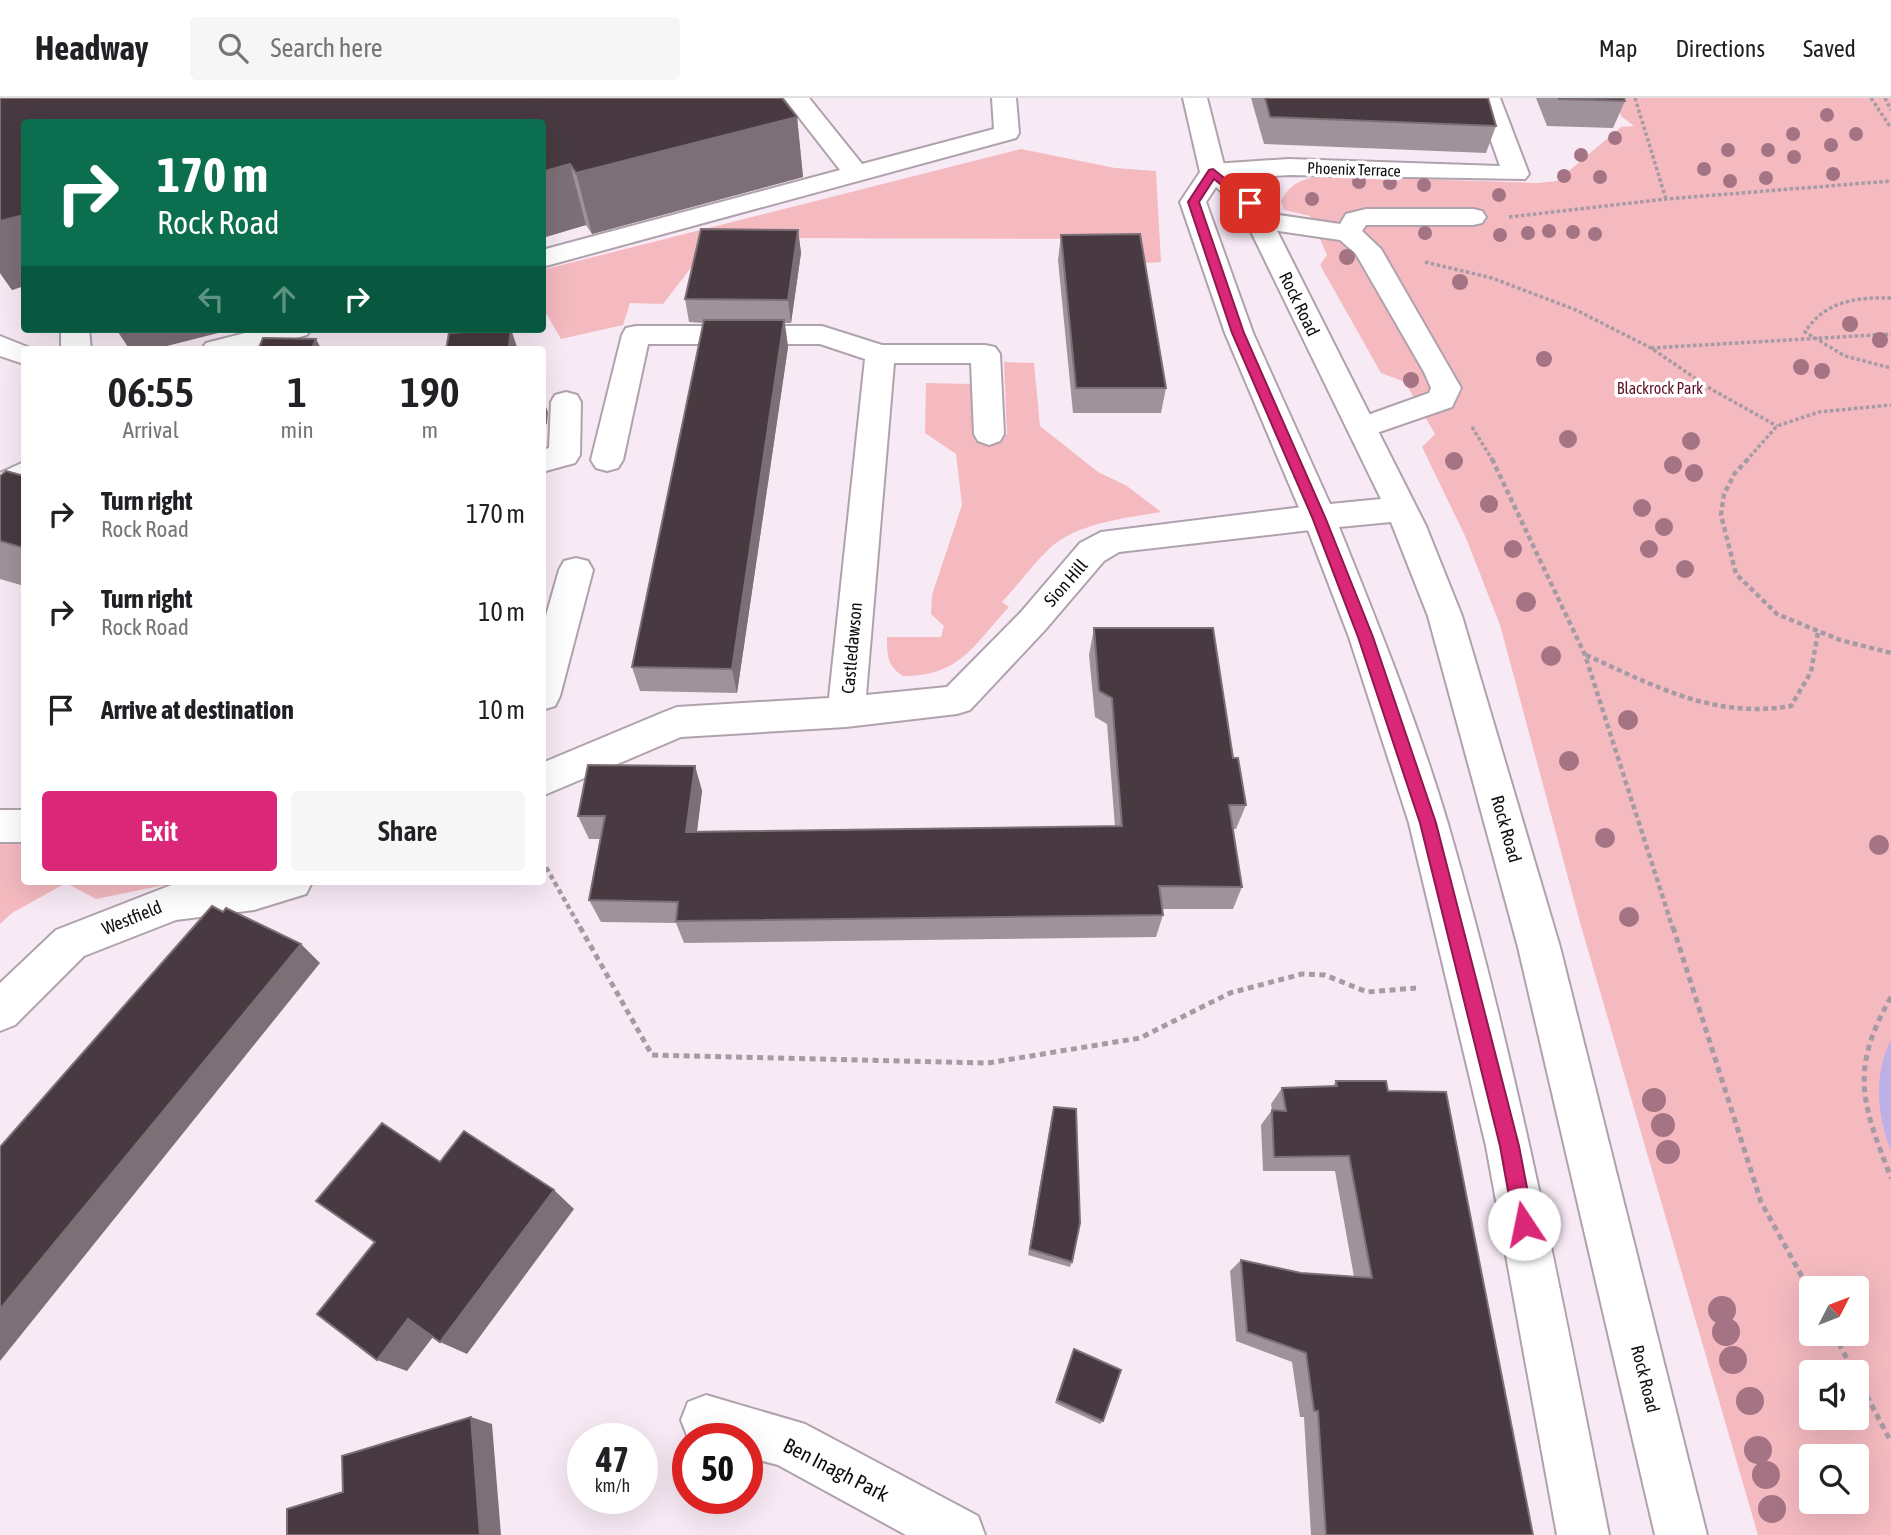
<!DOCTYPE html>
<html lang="en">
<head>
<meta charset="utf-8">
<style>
  :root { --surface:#fff; --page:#f6f6f6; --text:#202124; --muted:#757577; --line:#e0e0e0; --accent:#db2777 }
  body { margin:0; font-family:"Asap Condensed",sans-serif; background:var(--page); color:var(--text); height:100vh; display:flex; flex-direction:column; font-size:26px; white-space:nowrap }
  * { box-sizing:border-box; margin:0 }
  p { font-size:23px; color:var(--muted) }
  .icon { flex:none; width:38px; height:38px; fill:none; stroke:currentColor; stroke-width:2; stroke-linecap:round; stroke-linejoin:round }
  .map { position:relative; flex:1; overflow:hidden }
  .details { position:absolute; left:21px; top:248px; width:525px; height:539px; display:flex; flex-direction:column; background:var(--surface); border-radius:7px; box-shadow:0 7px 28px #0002 }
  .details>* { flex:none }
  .top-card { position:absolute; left:21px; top:21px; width:525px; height:214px; border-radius:7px; box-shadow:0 7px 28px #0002; background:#0b6e4f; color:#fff; overflow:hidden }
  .needle { width:46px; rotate:48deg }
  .controls { position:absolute; left:1799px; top:1178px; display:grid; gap:14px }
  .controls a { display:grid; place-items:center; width:70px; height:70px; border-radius:7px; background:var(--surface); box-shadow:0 7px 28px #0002; font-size:35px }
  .speed { position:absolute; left:567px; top:1325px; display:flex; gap:14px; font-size:35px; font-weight:700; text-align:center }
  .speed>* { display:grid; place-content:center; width:91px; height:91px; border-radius:50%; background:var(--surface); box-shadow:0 7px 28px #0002; line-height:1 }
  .speed small { font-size:18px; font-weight:400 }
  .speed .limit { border:10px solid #d22; background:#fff; color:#111 }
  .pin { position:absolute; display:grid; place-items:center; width:60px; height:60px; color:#fff; margin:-30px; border-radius:14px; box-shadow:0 4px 10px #0006 }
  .me { position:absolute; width:77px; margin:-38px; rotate:349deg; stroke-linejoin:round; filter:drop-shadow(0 0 5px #0008) }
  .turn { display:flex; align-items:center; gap:24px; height:147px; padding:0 21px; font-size:32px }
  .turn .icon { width:91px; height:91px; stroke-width:2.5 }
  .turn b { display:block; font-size:49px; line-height:60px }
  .lanes { display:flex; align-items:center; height:66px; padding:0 21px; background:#0003; justify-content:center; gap:35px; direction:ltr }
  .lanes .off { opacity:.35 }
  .eta { display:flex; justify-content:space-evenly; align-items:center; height:119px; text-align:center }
  .eta b { font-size:42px; font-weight:600; line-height:49px }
  .cta { display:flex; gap:14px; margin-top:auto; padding:14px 21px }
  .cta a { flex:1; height:80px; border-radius:7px; background:var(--accent); color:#fff; font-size:28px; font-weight:600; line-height:80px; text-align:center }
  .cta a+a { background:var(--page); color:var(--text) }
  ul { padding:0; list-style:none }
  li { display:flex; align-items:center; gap:21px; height:98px; padding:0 21px }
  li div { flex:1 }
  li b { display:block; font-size:26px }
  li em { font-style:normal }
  header { display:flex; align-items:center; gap:42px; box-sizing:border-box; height:98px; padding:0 35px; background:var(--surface); border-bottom:2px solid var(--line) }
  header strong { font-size:33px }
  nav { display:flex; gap:38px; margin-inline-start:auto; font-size:24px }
  .search { width:490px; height:63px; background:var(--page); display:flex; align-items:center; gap:18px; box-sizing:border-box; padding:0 24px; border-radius:7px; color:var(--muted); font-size:26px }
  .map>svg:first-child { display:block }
  .green { fill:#f4bac0; fill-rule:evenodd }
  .water { fill:#bdb0e7 }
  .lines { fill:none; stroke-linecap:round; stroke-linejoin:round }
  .minor-casing { stroke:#b0a2ad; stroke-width:4 }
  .major-casing { stroke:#b0a2ad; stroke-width:4 }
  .path-far2 { stroke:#a69ba4; stroke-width:3.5; stroke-dasharray:3.5 2.5; stroke-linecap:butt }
  .path-far1 { stroke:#a69ba4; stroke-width:4.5; stroke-dasharray:5 3.5; stroke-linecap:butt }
  .path { stroke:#a69ba4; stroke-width:5; stroke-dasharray:6 4.5; stroke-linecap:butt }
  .minor { fill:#fff; fill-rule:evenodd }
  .major { fill:#fff; fill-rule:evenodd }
  .tree { fill:#a47484 }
  .wall { fill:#a0929a }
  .shaded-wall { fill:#7d6f76 }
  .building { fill:#483a40; stroke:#7d6f76; stroke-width:2 }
  .route { fill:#db2777; stroke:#8e194d; stroke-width:2 }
  .labels { text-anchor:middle; stroke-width:7; stroke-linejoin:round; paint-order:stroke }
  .far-street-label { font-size:16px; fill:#120d11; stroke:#fff }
  .far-park-label { font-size:16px; fill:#601327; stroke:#fff }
  .street-label { font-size:18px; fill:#120d11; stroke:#fff }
  .near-street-label { font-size:21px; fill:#120d11; stroke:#fff }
</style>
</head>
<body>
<header>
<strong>Headway</strong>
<div class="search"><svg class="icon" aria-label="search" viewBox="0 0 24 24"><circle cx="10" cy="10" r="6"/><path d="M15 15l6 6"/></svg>Search here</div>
<nav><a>Map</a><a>Directions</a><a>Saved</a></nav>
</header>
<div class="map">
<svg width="1891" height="1437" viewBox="0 0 1891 1437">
  <rect width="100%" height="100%" fill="#f8eaf5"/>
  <path class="green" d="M1614,0H1891V1437H1758L1581,828L1500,527L1466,440L1422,349L1435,336L1405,284L1381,275L1320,167L1327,157L1310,118L1284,112L1281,103C1290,85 1304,80 1323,78L1538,85L1557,83L1621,29L1634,28L1621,18ZM1811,1190H1857V1236H1811ZM1811,1274H1857V1320H1811ZM1811,1358H1857V1404H1811Z
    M1021,51L1115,70L1156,73L1161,164L1145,165L1136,141L714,140L663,206L630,205L623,227L561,241L543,210L542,172Z
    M1004,264L1034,265L1040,328L1098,374L1127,388L1161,414C1126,420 1076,425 1049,451C1032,467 1018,487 1002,504L1009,509C973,548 960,578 903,578C887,568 887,557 887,539H941L944,528L931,516L932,497L962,407L956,356L925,335L926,285L972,286L973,335L1007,337Z
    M0,746H24V784H179L96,801L66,785L12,815L0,826Z"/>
  <path class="water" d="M1891,942V1053C1877,1017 1873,977 1891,942Z"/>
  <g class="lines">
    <defs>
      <path id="minor" d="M784,0H809L862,66L994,31L992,0H1016L1019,35L1016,40L542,169V152L840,72Z
        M1476,0H1500L1529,76L1525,81L1289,77L1213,82L1204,79L1200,74L1204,69L1213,66L1289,61L1500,68Z
        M1366,111H1473L1482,113L1486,119L1482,125L1473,127H1366L1362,133L1381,151L1461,290L1452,309L1362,340L1351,337L1347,330L1351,323L1429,295L1431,290L1424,274L1356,156L1340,142L1259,130L1250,128L1246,122L1250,116L1259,114L1340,126L1346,116Z
        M636,228H822L882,247H985L995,249L1000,256L1004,336L1000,343L989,347L978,343L974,336L971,265H894L866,597L947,589L1021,514L1080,445L1101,434L1319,407L1331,411L1335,419L1331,427L1319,431L1119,454L1104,463L1045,532L970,612L957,616L846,629L681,639L542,698V665L664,614L677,609L829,600L865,261L820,246H648L623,362L618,370L607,373L596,370L591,362L622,237L626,230Z
        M61,231H89L91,252H61Z
        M261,231H311L307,237L252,252H201L206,245Z
        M0,238L35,252H24V266L0,258Z
        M566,294L577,297L581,304L580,357L575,365L542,374V352L549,350L551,304L555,297Z
        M24,364V390L0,401V375Z
        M576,460L588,463L593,472L560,598L555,608L542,612V532L559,472L564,463Z
        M0,712H24V744H0Z
        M192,784H312L306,796L254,812L176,822L84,858L15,927L0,933V885L56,832L174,786Z
        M706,1297L805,1326L978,1418L985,1437H906L778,1367L747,1359V1340H688L681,1322L688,1304Z"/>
      <path id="major" d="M1183,0H1207L1225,71L1263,105L1426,428L1462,518L1560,849L1707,1437H1655L1518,849L1428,518L1391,424L1339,429C1378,526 1418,625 1448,726C1516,960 1562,1199 1609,1437H1557L1486,1048L1409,725L1349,539L1303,419L1225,235L1180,104L1200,74ZM1216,89L1239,109L1381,401L1330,406L1253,235L1206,104Z"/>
    </defs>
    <use href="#minor" class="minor-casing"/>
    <use href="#major" class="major-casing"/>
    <path class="path-far2" d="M1635,0L1666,101
      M1871,0L1891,30
      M1885,0L1891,12
      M1509,119L1666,101L1891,83
      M1425,164L1492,180L1576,212L1651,250L1711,291L1777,328
      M1891,200C1856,199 1825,203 1805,234L1845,258L1891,270
      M1651,250L1891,236
      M1472,329L1493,363
      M1746,363L1777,328L1819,314L1891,307"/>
    <path class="path-far1" d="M1492,361L1585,557L1673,831
      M1748,361L1735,375L1724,396L1721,417L1736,476L1777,516L1840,542L1891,555
      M1586,557C1655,588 1713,621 1791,608L1811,574L1818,534
      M542,762L581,831"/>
    <path class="path" d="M580,829L652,957L988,965L1140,940L1230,895L1302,876L1325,877L1367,894L1416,890
      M1673,829L1761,1104L1811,1195
      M1891,899C1849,973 1862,1005 1891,1080
      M1834,1236L1854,1274
      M1857,1279L1891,1344"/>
    <use href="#minor" class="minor"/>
    <use href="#major" class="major"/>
  </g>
  <g class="tree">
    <circle cx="1827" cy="17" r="7"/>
    <circle cx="1793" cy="36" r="7"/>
    <circle cx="1856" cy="36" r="7"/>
    <circle cx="1615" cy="40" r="7"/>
    <circle cx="1831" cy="47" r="7"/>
    <circle cx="1728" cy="52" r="7"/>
    <circle cx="1768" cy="52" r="7"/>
    <circle cx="1581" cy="57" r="7"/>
    <circle cx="1794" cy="59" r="7"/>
    <circle cx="1704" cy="71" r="7"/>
    <circle cx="1833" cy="76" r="7"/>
    <circle cx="1564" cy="78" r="7"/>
    <circle cx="1600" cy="79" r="7"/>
    <circle cx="1766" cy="80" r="7"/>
    <circle cx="1730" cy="83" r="7"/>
    <circle cx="1359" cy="84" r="7"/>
    <circle cx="1390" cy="85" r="7"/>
    <circle cx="1424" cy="87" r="7"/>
    <circle cx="1499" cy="97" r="7"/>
    <circle cx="1312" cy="101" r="7"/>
    <circle cx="1549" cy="133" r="7"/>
    <circle cx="1573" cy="134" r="7"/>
    <circle cx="1425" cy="135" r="7"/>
    <circle cx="1528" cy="135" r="7"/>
    <circle cx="1595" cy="136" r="7"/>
    <circle cx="1500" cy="137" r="7"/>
    <circle cx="1347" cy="159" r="8"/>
    <circle cx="1460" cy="184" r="8"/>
    <circle cx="1850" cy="226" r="8"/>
    <circle cx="1880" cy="242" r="8"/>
    <circle cx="1544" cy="261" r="8"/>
    <circle cx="1801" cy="269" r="8"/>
    <circle cx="1822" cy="273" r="8"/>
    <circle cx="1411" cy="282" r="8"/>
    <circle cx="1568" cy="341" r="9"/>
    <circle cx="1691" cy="343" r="9"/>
    <circle cx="1454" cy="363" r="9"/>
    <circle cx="1673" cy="367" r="9"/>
    <circle cx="1694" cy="375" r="9"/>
    <circle cx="1489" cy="406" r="9"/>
    <circle cx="1642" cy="410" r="9"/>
    <circle cx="1664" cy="429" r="9"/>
    <circle cx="1513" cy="451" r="9"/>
    <circle cx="1649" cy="451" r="9"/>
    <circle cx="1685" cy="471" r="9"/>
    <circle cx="1526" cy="504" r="10"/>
    <circle cx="1551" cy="558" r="10"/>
    <circle cx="1628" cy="622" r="10"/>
    <circle cx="1569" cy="663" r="10"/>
    <circle cx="1605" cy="740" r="10"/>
    <circle cx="1879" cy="747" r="10"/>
    <circle cx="1629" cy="819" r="10"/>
    <circle cx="1654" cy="1002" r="12"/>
    <circle cx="1663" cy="1027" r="12"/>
    <circle cx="1668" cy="1054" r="12"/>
    <circle cx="1722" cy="1212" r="14"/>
    <circle cx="1726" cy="1234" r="14"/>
    <circle cx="1733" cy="1262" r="14"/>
    <circle cx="1750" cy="1303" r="14"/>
    <circle cx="1758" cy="1352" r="14"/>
    <circle cx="1766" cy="1377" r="14"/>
    <circle cx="1772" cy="1411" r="14"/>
  </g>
  <path class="wall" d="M0,0H782L797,19L803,79L592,136L586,127L542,140V24H24V188L12,192L0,175Z
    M1251,0H1488L1496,28L1486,55L1264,46Z
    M1536,0H1624L1625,3L1613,30L1547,28Z
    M798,132L801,155L791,225H785L788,249L737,595L640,593L632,569L703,225L689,224L685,201Z
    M1061,137L1166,290L1161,315H1073L1058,162Z
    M0,378H24V488L0,481Z
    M1094,530L1233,660L1246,707L1236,731H1233L1242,789L1233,811H1162L1163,817L1156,839L684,845L676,825L601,824L589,802L600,741H589L578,718L695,668L702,693L697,733L1115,729L1107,626L1095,619L1089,557Z
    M1336,983L1388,993L1533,1437H1311L1304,1319H1300L1292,1264L1236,1243L1230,1173L1241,1162L1301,1175L1354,1179L1335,1073H1263L1261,1027L1272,1012L1271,1006L1282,990L1333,988Z
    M1052,1017L1072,1164L1070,1169L1028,1157Z
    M1074,1251L1103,1323L1100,1326L1055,1305Z"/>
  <path class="shaded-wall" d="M797,19L803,79L592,136L576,75Z
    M570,66L586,127L542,140V74Z
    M24,117V188L12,192L0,175V123Z
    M798,132L801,155L791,225L788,202Z
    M784,222L788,249L737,595L732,571Z
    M116,231H234L151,252H130Z
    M511,231L518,252H511L509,248Z
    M316,241L322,252H311Z
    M542,299L548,314L547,326L542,329Z
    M695,668L702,693L694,757L686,734Z
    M301,846L320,865L0,1263V1211Z
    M554,1092L574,1111L467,1256L440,1244Z
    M408,1221L436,1235L407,1273L377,1262Z
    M471,1319L492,1326L501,1437H480Z"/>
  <path class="building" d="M0,0H782L797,19L576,75L570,66L542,74V24H24V117L0,123Z
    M1265,0H1488L1496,28L1270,19Z
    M1559,0H1624L1625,3L1559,1Z
    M701,131L798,132L788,202L685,201Z
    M1140,136L1166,290H1076L1061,137Z
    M704,222H784L732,571L632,569Z
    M511,231L509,248L517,252H446L449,235Z
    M263,240L316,241L311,252H258Z
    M6,373L24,378V450L0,443V378Z
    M1094,530H1213L1233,660H1238L1246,707H1229L1242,789L1159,788L1163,817L676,823L678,804L589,802L605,718H578L588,667L695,668L686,734L1122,728L1112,600L1099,593Z
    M212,808L223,814L226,810L301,846L0,1211V1049Z
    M1336,983H1386L1388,993L1446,994L1533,1437H1326L1318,1313H1314L1306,1255L1247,1234L1241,1162L1301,1175L1372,1180L1349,1058L1274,1059L1272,1012L1286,1013L1282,990L1337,988Z
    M1054,1009L1076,1011L1080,1125L1072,1164L1030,1151Z
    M382,1025L440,1064L464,1033L554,1092L440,1244L408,1221L377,1262L317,1216L375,1144L316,1103Z
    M1074,1251L1121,1272L1103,1323L1057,1302Z
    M471,1319L480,1437H287V1411L343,1394L342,1358Z"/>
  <path class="route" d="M1213,71L1256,105L1246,107L1214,81L1199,104L1244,235L1325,419L1373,539L1436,725L1519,1048L1534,1126L1531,1133L1524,1135L1517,1133L1514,1126L1500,1048L1420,725L1358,539L1312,419L1232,235L1188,104L1209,72Z"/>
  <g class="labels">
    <g class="far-street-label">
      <text transform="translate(1354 71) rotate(2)" y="6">Phoenix Terrace</text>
    </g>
    <g class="far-park-label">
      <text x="1660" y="296">Blackrock Park</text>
    </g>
    <g class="street-label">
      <text transform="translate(1299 206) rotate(64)" y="6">Rock Road</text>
      <text transform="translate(1066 485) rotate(-49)" y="6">Sion Hill</text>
      <text transform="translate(852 550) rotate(-85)" y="6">Castledawson</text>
      <text transform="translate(1506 731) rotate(74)" y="6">Rock Road</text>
      <text transform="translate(132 820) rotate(-22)" y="6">Westfield</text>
      <text transform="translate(1645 1281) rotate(76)" y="6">Rock Road</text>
    </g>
    <g class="near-street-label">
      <text transform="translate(836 1372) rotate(27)" y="7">Ben Inagh Park</text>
    </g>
  </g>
</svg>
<div class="controls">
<a><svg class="needle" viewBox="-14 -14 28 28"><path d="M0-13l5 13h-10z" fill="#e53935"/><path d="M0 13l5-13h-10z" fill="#757577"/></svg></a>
<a><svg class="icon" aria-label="sound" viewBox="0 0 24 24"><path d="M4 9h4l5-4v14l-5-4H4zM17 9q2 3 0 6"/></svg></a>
<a><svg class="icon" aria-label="search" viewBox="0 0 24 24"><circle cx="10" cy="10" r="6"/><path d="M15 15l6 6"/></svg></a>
</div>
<div class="speed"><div>47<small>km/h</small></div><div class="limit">50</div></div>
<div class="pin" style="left:1250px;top:105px;background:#d93025"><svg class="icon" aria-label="arrive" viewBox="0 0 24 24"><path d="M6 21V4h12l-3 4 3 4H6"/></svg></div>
<svg class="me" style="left:1524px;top:1126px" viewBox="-20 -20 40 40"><circle r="19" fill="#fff"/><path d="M0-13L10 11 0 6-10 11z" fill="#db2777"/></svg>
<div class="top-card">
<div class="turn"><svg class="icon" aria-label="right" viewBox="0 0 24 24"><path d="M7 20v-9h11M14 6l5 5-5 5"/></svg><div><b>170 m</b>Rock Road</div></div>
<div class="lanes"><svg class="icon off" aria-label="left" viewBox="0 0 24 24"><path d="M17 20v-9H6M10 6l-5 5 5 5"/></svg><svg class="icon off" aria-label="ahead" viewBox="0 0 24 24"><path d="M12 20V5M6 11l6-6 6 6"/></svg><svg class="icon" aria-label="right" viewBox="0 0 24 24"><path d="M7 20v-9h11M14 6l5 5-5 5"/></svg></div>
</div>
<section class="details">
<div class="eta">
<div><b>06:55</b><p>Arrival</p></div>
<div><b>1</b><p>min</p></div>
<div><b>190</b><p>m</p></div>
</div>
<ul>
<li><svg class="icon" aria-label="right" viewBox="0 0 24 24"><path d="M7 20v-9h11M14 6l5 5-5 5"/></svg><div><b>Turn right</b><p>Rock Road</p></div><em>170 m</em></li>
<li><svg class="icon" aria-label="right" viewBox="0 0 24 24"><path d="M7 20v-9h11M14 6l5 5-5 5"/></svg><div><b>Turn right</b><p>Rock Road</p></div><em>10 m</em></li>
<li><svg class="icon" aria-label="arrive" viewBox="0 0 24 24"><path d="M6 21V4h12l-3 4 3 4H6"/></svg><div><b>Arrive at destination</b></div><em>10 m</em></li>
</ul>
<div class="cta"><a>Exit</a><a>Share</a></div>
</section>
</div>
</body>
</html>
